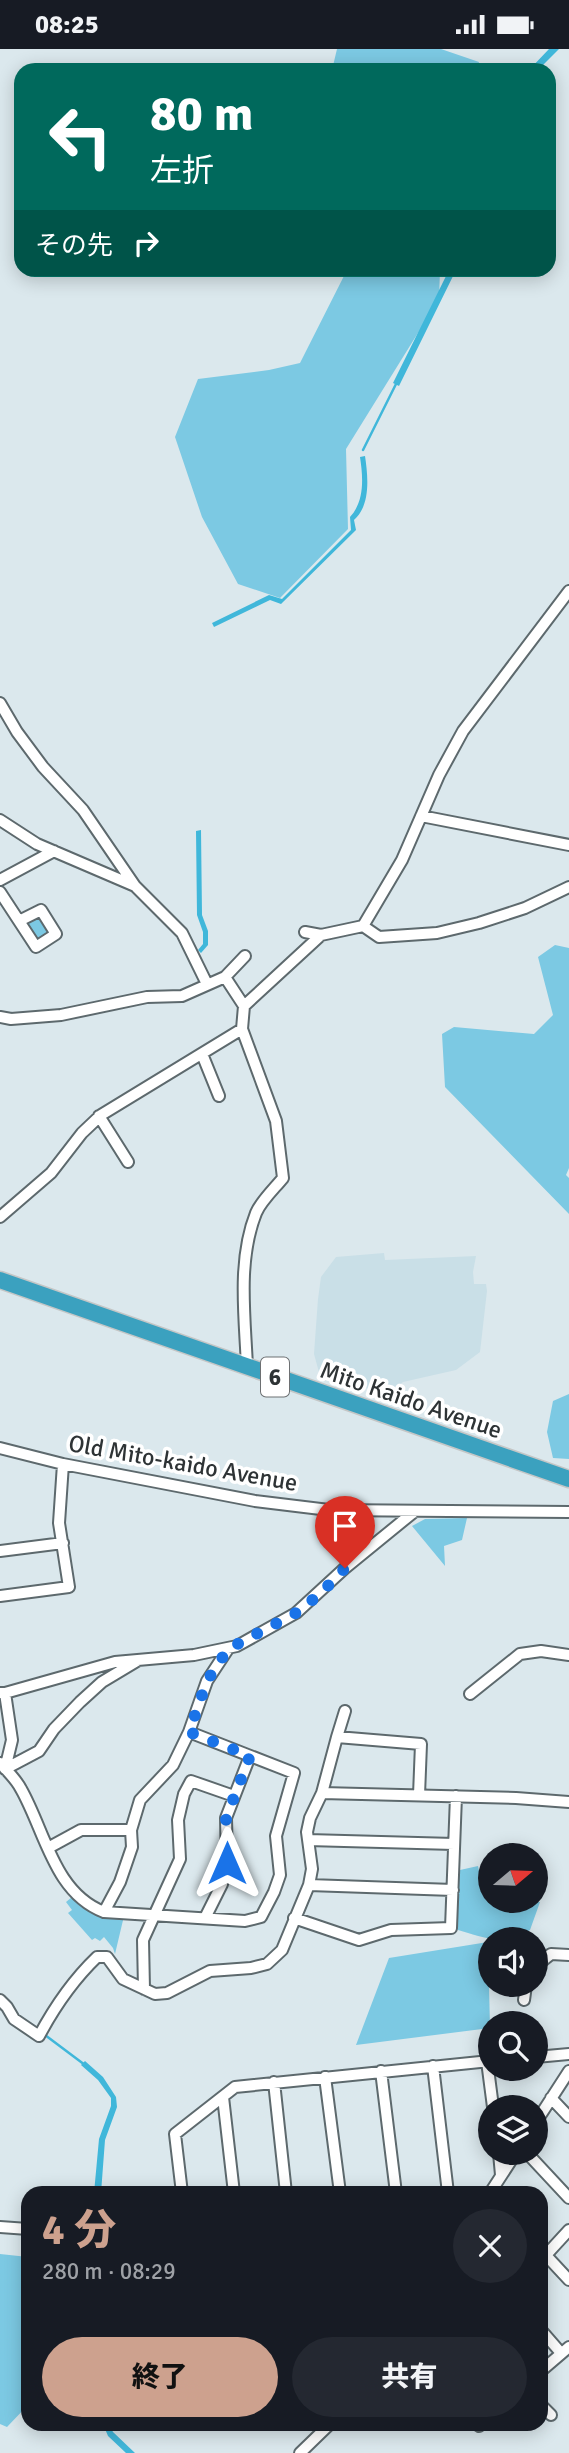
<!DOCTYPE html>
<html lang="ja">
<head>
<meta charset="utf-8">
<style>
  :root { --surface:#171b24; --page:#242831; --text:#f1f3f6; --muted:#9ea1a6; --accent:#cda18e }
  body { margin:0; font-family:Signika,"Noto Sans JP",sans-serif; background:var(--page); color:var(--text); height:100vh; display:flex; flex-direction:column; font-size:26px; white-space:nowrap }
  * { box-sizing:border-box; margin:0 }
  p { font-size:23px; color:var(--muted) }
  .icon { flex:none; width:38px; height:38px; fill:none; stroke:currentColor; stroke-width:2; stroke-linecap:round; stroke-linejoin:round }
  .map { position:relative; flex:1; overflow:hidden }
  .drawer { position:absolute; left:21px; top:2137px; width:527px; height:245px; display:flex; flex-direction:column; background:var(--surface); border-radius:21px; box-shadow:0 4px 18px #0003 }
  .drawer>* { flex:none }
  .guide { position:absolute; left:14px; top:14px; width:542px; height:214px; border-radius:21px; box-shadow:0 4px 18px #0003; background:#00695c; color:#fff; overflow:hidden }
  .needle { width:46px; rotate:71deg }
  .controls { position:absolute; left:478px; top:1794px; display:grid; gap:14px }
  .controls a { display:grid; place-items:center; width:70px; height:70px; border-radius:50%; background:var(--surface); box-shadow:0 4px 18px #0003; font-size:35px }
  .pin { position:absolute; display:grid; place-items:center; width:60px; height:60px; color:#fff; margin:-72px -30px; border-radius:50% 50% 50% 0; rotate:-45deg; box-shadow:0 0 7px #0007 }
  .pin .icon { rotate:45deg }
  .me { position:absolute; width:77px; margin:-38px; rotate:0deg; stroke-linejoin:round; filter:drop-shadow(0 0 5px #0008) }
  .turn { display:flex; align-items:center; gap:24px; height:147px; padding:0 21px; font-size:32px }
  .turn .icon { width:91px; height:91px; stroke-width:2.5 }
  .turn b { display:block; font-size:49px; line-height:60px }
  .then { display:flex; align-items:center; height:66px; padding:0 21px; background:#0003; gap:14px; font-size:26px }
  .round { display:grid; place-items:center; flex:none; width:74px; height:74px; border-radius:37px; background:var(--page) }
  .summary { display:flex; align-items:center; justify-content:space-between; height:119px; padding:0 21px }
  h1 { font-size:42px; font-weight:800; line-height:52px; color:var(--accent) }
  .cta { display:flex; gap:14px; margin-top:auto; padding:14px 21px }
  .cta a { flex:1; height:80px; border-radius:42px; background:var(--accent); color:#111; font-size:28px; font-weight:800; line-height:80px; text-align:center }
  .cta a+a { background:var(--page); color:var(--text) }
  .status { display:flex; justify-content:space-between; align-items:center; height:49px; padding:0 35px; background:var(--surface); direction:ltr }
  .status svg { height:19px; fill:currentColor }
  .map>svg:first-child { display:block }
  .built { fill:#c9dfe7 }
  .green { fill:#7cc9e3 }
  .water { fill:#40b7da }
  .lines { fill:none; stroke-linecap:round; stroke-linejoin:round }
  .stream { stroke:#40b7da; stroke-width:2.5 }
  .minor-casing { stroke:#5d696d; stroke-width:14 }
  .highway-casing { stroke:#c4c6c6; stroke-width:19 }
  .minor { stroke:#fff; stroke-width:10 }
  .highway { stroke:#3ba1bf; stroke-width:16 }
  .route { stroke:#1a73e8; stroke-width:12; stroke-dasharray:0 21.6 }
  .labels { text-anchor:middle; stroke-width:7; stroke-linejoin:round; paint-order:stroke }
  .shield { fill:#fff; stroke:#6d7072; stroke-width:2 }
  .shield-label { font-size:23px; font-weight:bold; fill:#2e3335 }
  .street-label { font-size:24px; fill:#2e3335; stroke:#fff }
</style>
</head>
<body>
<div class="status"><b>08:25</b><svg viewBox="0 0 49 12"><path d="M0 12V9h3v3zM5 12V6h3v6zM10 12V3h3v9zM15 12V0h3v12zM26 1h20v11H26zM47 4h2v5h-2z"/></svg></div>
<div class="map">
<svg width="569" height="2404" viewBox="0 0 569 2404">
  <rect width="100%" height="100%" fill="#dbe8ed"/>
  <path class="built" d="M384,1204L385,1211L476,1207L473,1223L474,1235H486L487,1242L480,1303L456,1321L403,1333L396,1338L392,1346L320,1327L314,1305L318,1250L321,1228L336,1208Z"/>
  <path class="green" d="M337,0H441L479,13L477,21H332Z
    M347,221H440L439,250L346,400L348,480L280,549L238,535L202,468L175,388L198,330L269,321L300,314Z
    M41,864L54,885L37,895L22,873Z
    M555,896L569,899V1119L566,1126L569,1129V1165L445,1038L442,985L454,978L534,985L553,966L538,908Z
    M569,1345V1410L553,1409L547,1383L553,1352Z
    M467,1469L462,1491L444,1497L445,1517L412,1477L425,1470Z
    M478,1817L479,1822L490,1825V1852L540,1853L530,1881C500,1897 485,1889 455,1880V1826L460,1821Z
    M72,1848C92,1863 99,1867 124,1867L115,1905L113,1899L104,1888L100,1892L95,1889L92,1891L68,1864L72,1861L66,1853Z
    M488,1893L490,1979L356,1996L389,1909Z
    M0,2205L28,2208V2356L7,2378L0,2375Z"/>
  <path class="water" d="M549,0H559L538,21H529Z
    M449,221H456L399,337L393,334Z
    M365,407C368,427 371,456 354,471L356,481L281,555L270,551L214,578L212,574L269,546L282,550L351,481L350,468C365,452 363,428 360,408Z
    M201,781L202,866L208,882V896L201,904L198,901L203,895V883L197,866L196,782Z
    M85,2012L103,2028L116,2048L117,2058L105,2091L101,2144H94L99,2090L111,2057V2049L98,2031L81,2016Z
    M103,2375H108L113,2383L135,2404H126L108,2387Z"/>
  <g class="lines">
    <path class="stream" d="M363,401L396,335
      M45,1986L85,2016"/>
    <defs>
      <path id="minor" d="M0,654L17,683L43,718L83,761L135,837L182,884L207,935
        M421,767L569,796
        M0,771L37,795L135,837
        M0,831L54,802
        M0,843L36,898L56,885L41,861L19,872
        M363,877L402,811L439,726L463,682L569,542
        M305,883L321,886L363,877L379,888L437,884L479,874L525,859L569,838
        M225,928L244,957
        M0,968L11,970L61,966L147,948L182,947L225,928L245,907
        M242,980L276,1072L283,1129C274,1140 261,1152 256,1164C237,1212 245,1268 247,1318
        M202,1005L219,1047
        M99,1067L128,1113
        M0,1168L51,1124L82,1084L101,1066L242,980L244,957L321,886
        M0,1399L63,1415L255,1452L329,1461L569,1463
        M0,1502L63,1494
        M0,1547L69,1538L59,1474L63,1415
        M1,1644H5L12,1691L5,1720
        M5,1644L115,1613L194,1606L237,1597L296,1564L345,1519L415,1462
        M470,1645L520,1605L541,1602L569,1606
        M189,1683L207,1632L228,1600
        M337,1688L345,1662
        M0,1714C7,1722 16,1730 21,1740C45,1782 54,1844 104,1863L245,1872L261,1868L274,1843L280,1826L276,1787L294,1724L189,1683L173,1716L140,1751L131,1781L132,1798L120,1833L104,1863
        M5,1720L39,1702L54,1680L80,1653L102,1633L137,1612
        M322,1744L516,1749L569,1753
        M308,1791L454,1795
        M48,1799L81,1781H131
        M309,1836L453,1841
        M205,1869L222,1835L227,1814L226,1769L250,1707
        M294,1869L359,1891L391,1881L451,1879L456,1747
        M536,1917L551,1905L569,1906
        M144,1940L143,1891L180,1810L178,1771L184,1745L191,1732L234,1747
        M0,1951L7,1958L14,1970L39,1987C55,1957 73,1931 97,1908H107L123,1930L155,1945L167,1944L210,1922L251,1919L267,1915L282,1901L309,1836L312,1820L307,1783L310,1769L322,1744L337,1688L421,1695L419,1746
        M524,1951L526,1936
        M536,2008L569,2005
        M487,2012L493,2058
        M433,2017L448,2144
        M381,2022L396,2144
        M325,2028L340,2144
        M274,2033L286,2144
        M223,2048L234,2144
        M551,2049L569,2068
        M536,2073L569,2022
        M499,2104L501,2126
        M527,2104L569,2149
        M182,2144L175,2085L235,2038L490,2012
        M490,2144L516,2104
        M0,2178L28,2180
        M541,2201L569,2231
        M546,2206L569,2181
        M541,2281L561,2304
        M541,2322L569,2298
        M541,2356L551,2366
        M478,2375L479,2377L481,2375
        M300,2404L330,2375"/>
      <path id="highway" d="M0,1231L569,1430"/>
    </defs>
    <use href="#minor" class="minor-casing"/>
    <use href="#highway" class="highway-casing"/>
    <use href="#minor" class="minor"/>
    <use href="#highway" class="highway"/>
  </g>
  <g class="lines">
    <path class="route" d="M227,1814L226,1769L250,1707L189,1683L207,1632L228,1600L296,1564L320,1545L345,1519"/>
  </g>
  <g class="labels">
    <rect class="shield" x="261" y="1308.5" width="28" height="39" rx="5"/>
    <g class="shield-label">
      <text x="275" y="1336">6</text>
    </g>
    <g class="street-label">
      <text transform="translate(411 1351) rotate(19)" y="8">Mito Kaido Avenue</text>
      <text transform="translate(183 1414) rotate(10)" y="8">Old Mito-kaido Avenue</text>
    </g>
  </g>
</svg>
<div class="controls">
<a><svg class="needle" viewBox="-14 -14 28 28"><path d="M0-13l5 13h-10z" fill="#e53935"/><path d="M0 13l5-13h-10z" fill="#9ea1a6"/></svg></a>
<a><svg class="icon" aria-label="sound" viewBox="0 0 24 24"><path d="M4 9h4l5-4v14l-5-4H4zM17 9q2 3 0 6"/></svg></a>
<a><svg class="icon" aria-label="search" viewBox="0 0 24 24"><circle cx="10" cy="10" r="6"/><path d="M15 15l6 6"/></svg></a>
<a><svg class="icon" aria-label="layers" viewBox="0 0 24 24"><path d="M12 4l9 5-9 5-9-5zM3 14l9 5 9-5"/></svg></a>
</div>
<div class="pin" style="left:345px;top:1519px;background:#d93025"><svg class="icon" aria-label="arrive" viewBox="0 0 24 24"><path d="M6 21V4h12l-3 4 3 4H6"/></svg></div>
<svg class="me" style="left:227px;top:1814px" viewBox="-20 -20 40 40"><path d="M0-17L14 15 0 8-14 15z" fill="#1a73e8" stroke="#fff" stroke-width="4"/></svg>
<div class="guide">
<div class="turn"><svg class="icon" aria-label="left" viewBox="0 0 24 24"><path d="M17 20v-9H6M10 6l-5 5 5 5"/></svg><div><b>80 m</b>左折</div></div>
<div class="then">その先<svg class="icon" aria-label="right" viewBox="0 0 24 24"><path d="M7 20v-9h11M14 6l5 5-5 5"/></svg></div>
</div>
<section class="drawer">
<div class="summary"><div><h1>4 分</h1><p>280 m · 08:29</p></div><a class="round"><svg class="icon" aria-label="close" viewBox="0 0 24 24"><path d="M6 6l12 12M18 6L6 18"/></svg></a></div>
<div class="cta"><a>終了</a><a>共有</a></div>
</section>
</div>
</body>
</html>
